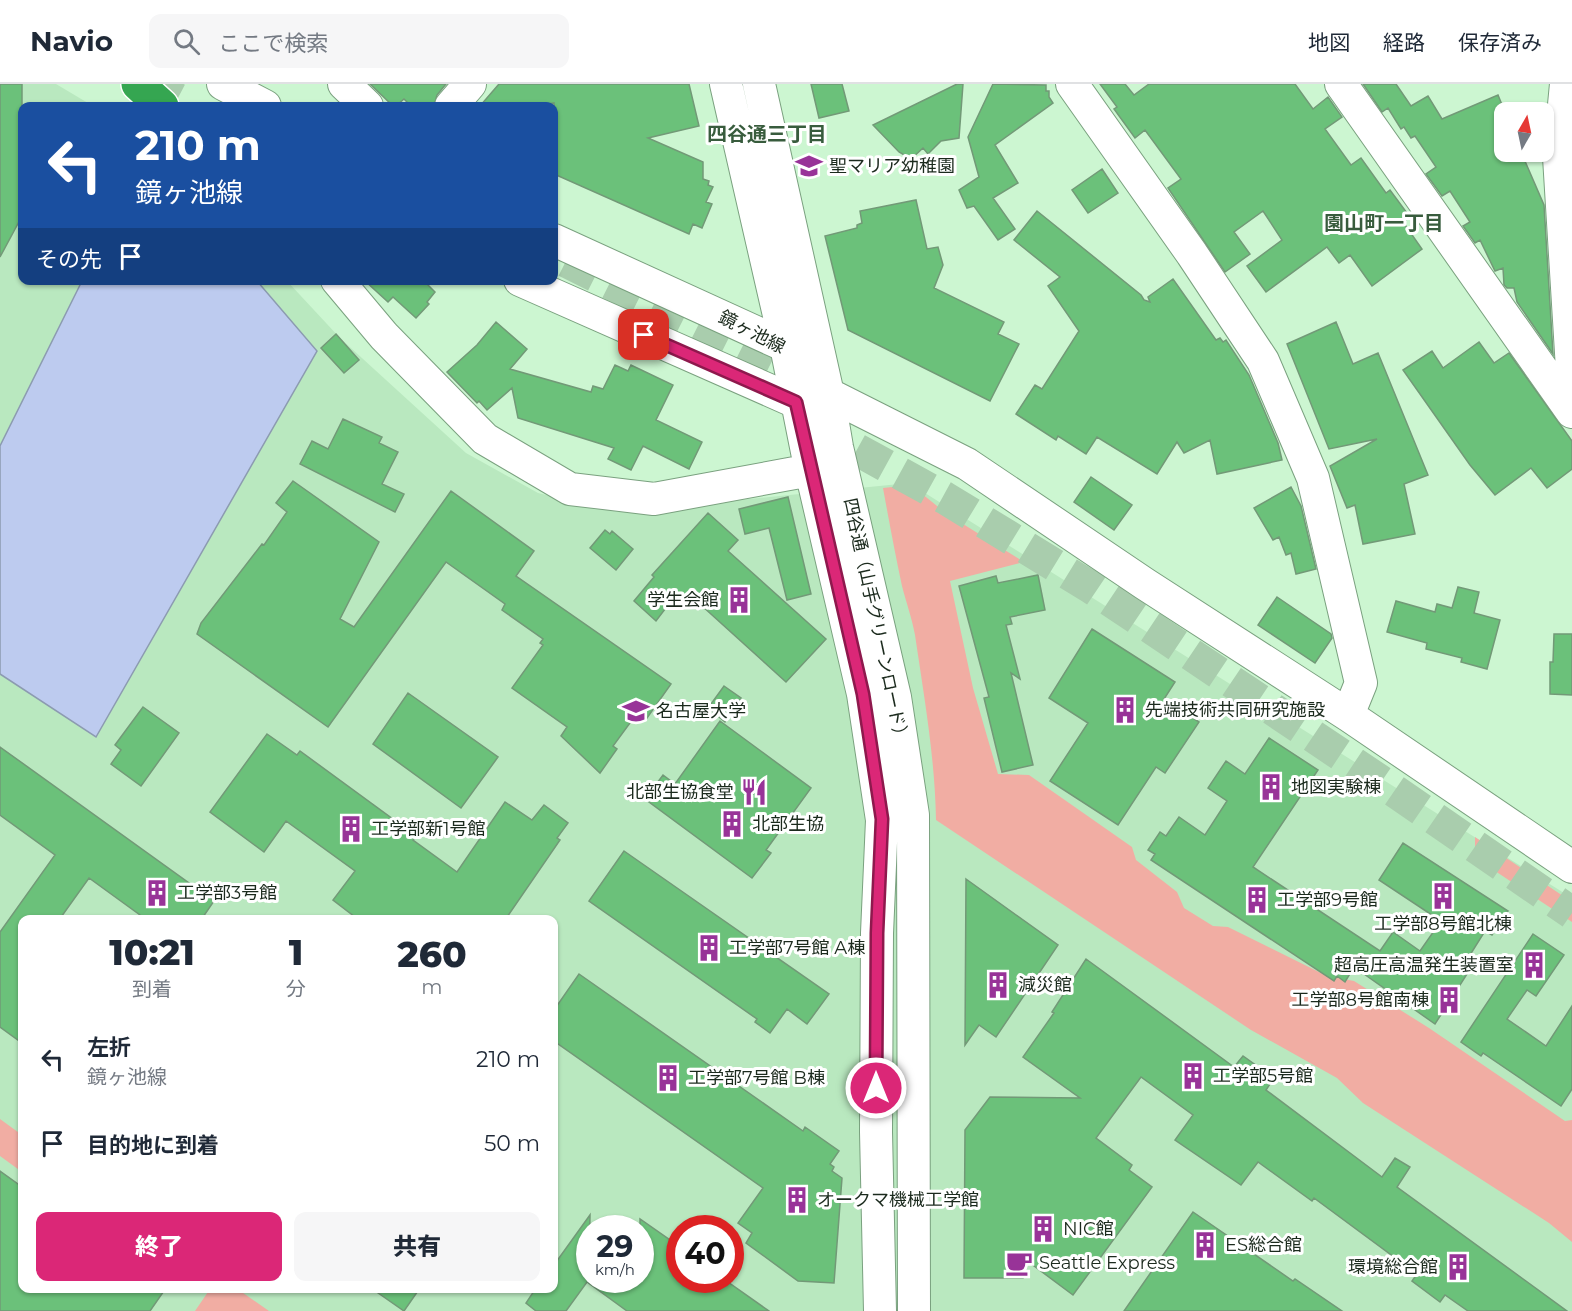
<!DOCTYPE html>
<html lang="ja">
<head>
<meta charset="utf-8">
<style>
  :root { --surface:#fff; --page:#f6f6f7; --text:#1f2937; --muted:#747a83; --line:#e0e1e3; --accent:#db2777 }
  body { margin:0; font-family:Montserrat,"Noto Sans JP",sans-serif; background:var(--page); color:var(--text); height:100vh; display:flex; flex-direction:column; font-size:22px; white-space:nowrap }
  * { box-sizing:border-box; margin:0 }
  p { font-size:20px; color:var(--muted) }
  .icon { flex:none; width:33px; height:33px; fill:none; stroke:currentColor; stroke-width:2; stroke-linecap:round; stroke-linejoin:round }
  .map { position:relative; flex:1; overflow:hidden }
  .details { position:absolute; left:18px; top:831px; width:540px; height:378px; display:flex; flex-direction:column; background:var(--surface); border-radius:12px; box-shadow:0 2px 4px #0004 }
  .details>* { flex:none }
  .banner { position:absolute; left:18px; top:18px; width:540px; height:183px; border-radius:12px; box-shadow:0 2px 4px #0004; background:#1a4fa0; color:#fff; overflow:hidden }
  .needle { width:39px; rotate:9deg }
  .buttons { position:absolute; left:1494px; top:18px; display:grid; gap:12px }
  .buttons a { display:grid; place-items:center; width:60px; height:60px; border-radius:12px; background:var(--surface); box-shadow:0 2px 4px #0004; font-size:30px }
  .speed { position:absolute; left:576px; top:1131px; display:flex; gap:12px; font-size:30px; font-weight:700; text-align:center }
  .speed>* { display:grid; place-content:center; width:78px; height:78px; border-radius:50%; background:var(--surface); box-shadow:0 2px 4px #0004; line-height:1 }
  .speed small { font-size:15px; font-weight:400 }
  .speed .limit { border:9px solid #d22; background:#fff; color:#111 }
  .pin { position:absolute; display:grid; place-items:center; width:51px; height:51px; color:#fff; margin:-26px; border-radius:12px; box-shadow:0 3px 9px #0006 }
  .me { position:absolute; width:66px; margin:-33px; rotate:0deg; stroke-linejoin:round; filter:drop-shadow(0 0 4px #0008) }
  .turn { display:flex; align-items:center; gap:21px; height:126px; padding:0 18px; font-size:27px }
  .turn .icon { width:78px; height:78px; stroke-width:2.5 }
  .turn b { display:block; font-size:42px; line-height:51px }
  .then { display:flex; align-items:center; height:57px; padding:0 18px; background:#0003; gap:12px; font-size:22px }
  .eta { display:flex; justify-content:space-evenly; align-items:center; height:102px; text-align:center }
  .eta b { font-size:36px; font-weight:800; line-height:42px }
  .button { display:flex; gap:12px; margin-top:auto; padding:12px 18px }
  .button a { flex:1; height:69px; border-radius:12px; background:var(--accent); color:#fff; font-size:24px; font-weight:800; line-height:69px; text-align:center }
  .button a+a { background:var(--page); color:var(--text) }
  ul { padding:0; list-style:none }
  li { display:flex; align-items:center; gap:18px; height:84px; padding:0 18px }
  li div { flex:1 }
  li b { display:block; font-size:22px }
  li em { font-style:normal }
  header { display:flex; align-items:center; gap:36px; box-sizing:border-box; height:84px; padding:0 30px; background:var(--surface); border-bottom:2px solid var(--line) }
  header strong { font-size:28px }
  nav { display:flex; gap:33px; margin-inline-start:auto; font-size:21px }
  .search { width:420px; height:54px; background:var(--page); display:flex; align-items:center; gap:15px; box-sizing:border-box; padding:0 21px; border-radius:12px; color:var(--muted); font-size:22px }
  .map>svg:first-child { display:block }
  .built { fill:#b9e8bf; fill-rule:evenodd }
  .green { fill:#f1ada3 }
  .water { fill:#bdcbef; stroke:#8c9bb0; stroke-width:1.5 }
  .building { fill:#6bc17a; stroke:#729977; stroke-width:1.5 }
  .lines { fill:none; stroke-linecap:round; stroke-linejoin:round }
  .highway-tunnel { stroke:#a9cdad; stroke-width:33; stroke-dasharray:33 16; stroke-linecap:butt }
  .minor-casing { stroke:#7aa17f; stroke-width:34 }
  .highway-casing { stroke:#fff; stroke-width:36 }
  .minor { stroke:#fff; stroke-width:32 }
  .highway { stroke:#35a651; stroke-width:33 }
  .route-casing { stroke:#8e194d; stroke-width:15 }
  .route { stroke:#db2777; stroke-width:10 }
  .labels { text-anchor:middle; stroke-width:6; stroke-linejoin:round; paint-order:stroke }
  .poi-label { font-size:18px; fill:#1b2a1d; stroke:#fff; text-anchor:start }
  .street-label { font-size:18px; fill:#1b2a1d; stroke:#fff }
  .neighbourhood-label { font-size:20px; font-weight:bold; fill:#385c3d; stroke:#fff }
</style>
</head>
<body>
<header>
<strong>Navio</strong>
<div class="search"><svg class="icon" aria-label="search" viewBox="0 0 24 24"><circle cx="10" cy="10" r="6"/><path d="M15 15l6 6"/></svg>ここで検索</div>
<nav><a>地図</a><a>経路</a><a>保存済み</a></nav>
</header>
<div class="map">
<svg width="1572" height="1227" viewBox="0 0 1572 1227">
  <rect width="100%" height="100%" fill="#ccf6d1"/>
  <path class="built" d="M0,0H56L93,22H22V196L287,197L340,254L466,369L538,409L618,428L909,399L1572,814V1227H0ZM22,836H554V1204H22ZM590,1144H640V1196H590ZM680,1144H730V1196H680Z"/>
  <path class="green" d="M911,401L947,430L1024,478L950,497L973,604L998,690L1029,691L1132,763L1136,776L1177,808L1184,824L1213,842L1228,843L1327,892L1354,897L1429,944L1565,1037L1572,1036V1158L1549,1139L1363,1019L1337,994L1251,946L936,736C935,674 924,612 915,551C912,534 906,518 902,502C895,469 889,437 883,404Z
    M1475,753L1572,818V838L1483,779L1475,771Z
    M0,1035L22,1051V1088L0,1072Z
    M236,1204L269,1227H195L210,1205Z"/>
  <path class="water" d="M82,197H257L317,267L96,653L0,590V362Z"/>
  <path class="building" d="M0,0H22V132L0,173Z
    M370,0H446L437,11L434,22H411L404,15L396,22H393Z
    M499,0H689L699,42L648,54L703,78V95L709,97L708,101L713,103L706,118L712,120L702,144L693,140L689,150L554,90V19L535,22H480Z
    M811,0H842L849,27L819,34Z
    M957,0H963L959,54L941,57L928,70L923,64L911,75L899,68L873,41Z
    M993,0L1046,1V7H1049V13L1053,19L995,61L1018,99L993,114L1015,145L998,156L974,122L967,124L959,106L979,93L968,53Z
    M1100,0H1125L1134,11L1149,0H1295L1313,25L1328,13L1342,33L1325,45L1351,81L1361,74L1386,109L1390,106L1410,133L1403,138L1422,165L1372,202L1350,171L1339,179L1327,163L1266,208L1247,182L1282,156L1263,127L1234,148L1250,170L1225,188L1168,104L1181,95L1145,46L1135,54L1114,25L1117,23Z
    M1363,0H1396L1411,22L1428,12L1442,35L1498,11L1505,28L1504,34L1498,37L1504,51V68H1521L1544,121L1553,270L1517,218L1514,204H1507L1504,201L1503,184L1495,187L1480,156L1475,159L1463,142L1470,138L1450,107L1442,112L1426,90L1436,83L1415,52L1411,54L1404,43L1401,45L1388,24L1382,28Z
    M1102,85L1118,109L1088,129L1072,106Z
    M916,116L927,165L938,163L943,181L934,204L1004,238L998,250L1019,260L990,317L848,246L825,152L857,144V141L862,139L860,127Z
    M1037,127L1141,211L1144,216L1150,218L1148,213L1173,195L1216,256L1220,254L1223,258L1226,256L1249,291L1278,359L1282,376L1217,390L1210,356L1184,369L1177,358L1157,390L1097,353L1086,370L1058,352L1056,356L1016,330L1035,301L1042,305L1079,247L1048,202L1060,193L1014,156Z
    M364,196H423L435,208L427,218L429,220L416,234L393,213L388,218Z
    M496,238L527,265L510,285L591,308L593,302L603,305L615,281L628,287L631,281L673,301L656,336L702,358L689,385L643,362L631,386L608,375L614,364L518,334L512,304L487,326L479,317L477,319L447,288L477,261Z
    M1336,238L1353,280L1378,269L1428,391L1404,400L1415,450L1363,460L1355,421L1347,424L1330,382L1377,355L1329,365L1287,260Z
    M336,250L359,276L344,289L321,264Z
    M1479,258L1494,279L1509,269L1572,357V385L1547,404L1531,384L1495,411L1470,381L1403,286L1432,267L1443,284Z
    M343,335L382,353L379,359L398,368L382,400L404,410L395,428L300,380L312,357L328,365Z
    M1091,393L1132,421L1114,446L1074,418Z
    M293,397L379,458L340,535L354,543L451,407L534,467L516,492L671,600L647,634L638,628L613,662L617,665L600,689L561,652L567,643L512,604L543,561L540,559L543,555L502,526L505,520L446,478L328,643L197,550L201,539L262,460L264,461L287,428L276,419Z
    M1291,403L1301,422L1316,485L1296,490L1291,469L1286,471L1279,453L1273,456L1254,424Z
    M788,413L811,510L787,516L769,444L745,450L739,425Z
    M708,429L738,456L728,467L826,555L786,598L691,512L684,520L675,512L656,537L634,517L654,493L652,491Z
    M605,446L610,450L612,447L633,465L616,486L590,464Z
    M1038,491L1045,526L1010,533L1012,540L1006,541L1020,595L1011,589L1033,681L1002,688L984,614L989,613L959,502L996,492L998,499Z
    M1458,503L1479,508L1474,529L1500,536L1487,585L1461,578L1462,574L1426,565L1427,559L1387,548L1396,517L1435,528L1437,520L1452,524Z
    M1277,513L1331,550L1332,554L1315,579L1258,541Z
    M1092,545L1175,598L1164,615L1199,638L1165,689L1156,683L1118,741L1050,697L1088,639L1049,614Z
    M1554,550H1572V611L1550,610V578H1553Z
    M724,602L741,614L725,638L708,624Z
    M408,609L498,673L461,724L373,660Z
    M143,623L179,649L141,702L111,680L121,666L115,661Z
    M720,637L811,704L766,766L771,769L752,794L645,715L663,691L675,700Z
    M267,650L297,671L300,667L416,752L413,756L457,788L505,718L532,736L544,721L568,739L557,754L560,756L505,836H359L333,816L355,787L286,737L264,768L210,728Z
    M1269,654L1318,686L1253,783L1380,867L1393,848L1420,867L1441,837L1379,796L1403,759L1508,827L1492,851L1485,847L1463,882L1469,887L1435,940L1354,883L1345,898L1337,892L1334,897L1151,776L1155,770L1148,766L1160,748L1166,752L1179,733L1205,751L1227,717L1208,704L1226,677L1245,690Z
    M0,663L214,817L201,836H147L89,794L59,836H22V959L0,943V848L55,771L0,731Z
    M624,767L829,910L807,940L787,925L770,949L755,938L757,935L589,817Z
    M966,795L1058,861L996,953L979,941L965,961Z
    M1533,850L1564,871L1536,912L1527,906L1507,935L1546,962L1572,922V1005L1561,1022L1483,969L1481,972L1461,958Z
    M1086,875L1234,983L1243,972L1274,994L1266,1006L1382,1093L1395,1074L1410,1083L1397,1103L1567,1227H1468L1445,1211L1440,1218L1412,1197L1417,1190L1314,1114L1312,1117L1258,1078L1241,1101L1175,1056L1193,1031L1141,993L1096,1054L1132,1081L1129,1086L1152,1103L1073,1211L1022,1173L1023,1194H964L965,1046L990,1013L1080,1014L1023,973L1054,929L1052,928Z
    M579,890L803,1047L805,1043L839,1067L830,1080L834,1083L832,1087L842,1094L834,1199L798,1197L746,1159L752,1149L738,1139L763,1104L554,957V926Z
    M0,1087L22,1103V1204H166L150,1227H0Z
    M1193,1128L1293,1197L1295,1195L1342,1227H1124Z
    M590,1131L589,1196H640V1135L680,1163V1196H725L769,1227H627L587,1198L566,1227H536L526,1219L536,1204H554V1181Z
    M371,1204H420L404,1227Z"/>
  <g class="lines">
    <path class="highway-tunnel" d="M148,0L190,22
      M566,177L815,302
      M814,342L945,414L1092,504L1380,697L1572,829"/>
    <defs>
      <path id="minor" d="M223,0L265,22
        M344,0L367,22
        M726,0L786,262L809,378L863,610L882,736L877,849L876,1048L880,1227
        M759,0L828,310L837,363L895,613L913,731L914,1227
        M1072,0L1192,170L1263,277L1313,394L1361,599L1348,631
        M1341,0L1572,328
        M1566,0L1559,73L1572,285
        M451,22L470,0
        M554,156L786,262L828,310L967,380L1145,500L1348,631L1572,783
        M337,196L384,252L485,355L570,405L654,415L811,386
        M520,196L796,318L812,314"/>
      <path id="highway" d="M138,0L162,22"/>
    </defs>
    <use href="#minor" class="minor-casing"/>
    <use href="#highway" class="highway-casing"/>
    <use href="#minor" class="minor"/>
    <use href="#highway" class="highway"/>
  </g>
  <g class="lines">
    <defs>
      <path id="route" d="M644,251L796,318L863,610L882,735L877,849L876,1004"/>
    </defs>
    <use href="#route" class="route-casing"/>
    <use href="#route" class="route"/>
  </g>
  <defs>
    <symbol id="school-bare" viewBox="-9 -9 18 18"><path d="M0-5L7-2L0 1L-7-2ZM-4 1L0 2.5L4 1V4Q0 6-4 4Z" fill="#983398" stroke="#fff" stroke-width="2.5" paint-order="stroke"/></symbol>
    <symbol id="building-bare" viewBox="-9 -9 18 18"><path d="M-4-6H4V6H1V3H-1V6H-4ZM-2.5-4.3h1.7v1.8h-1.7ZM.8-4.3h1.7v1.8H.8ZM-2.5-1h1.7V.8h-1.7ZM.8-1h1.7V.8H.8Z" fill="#983398" stroke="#fff" stroke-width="2.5" paint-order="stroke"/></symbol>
    <symbol id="university-bare" viewBox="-9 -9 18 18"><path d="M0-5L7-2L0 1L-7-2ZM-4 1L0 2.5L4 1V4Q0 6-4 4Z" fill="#983398" stroke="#fff" stroke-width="2.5" paint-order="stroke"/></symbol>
    <symbol id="restaurant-bare" viewBox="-9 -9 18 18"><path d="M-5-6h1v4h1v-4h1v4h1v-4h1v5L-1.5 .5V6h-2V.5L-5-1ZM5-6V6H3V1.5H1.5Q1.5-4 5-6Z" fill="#983398" stroke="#fff" stroke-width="2.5" paint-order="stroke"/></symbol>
    <symbol id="cafe-bare" viewBox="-9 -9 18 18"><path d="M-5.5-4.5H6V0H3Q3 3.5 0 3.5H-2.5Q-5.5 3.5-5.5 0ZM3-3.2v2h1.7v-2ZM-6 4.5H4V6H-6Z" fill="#983398" stroke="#fff" stroke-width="2.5" paint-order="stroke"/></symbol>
  </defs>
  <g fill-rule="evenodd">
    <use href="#school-bare" x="790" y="63" width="38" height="38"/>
    <use href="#building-bare" x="720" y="497" width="38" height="38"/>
    <use href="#building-bare" x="1106" y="607" width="38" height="38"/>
    <use href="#university-bare" x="617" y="608" width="38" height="38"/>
    <use href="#building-bare" x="1252" y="684" width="38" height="38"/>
    <use href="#restaurant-bare" x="735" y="689" width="38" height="38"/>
    <use href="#building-bare" x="713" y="721" width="38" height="38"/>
    <use href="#building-bare" x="332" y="726" width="38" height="38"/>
    <use href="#building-bare" x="138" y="790" width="38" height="38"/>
    <use href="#building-bare" x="1424" y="793" width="38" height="38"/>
    <use href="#building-bare" x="1238" y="797" width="38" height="38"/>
    <use href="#building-bare" x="690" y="845" width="38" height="38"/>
    <use href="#building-bare" x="1515" y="862" width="38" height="38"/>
    <use href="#building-bare" x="979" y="882" width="38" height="38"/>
    <use href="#building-bare" x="1430" y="897" width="38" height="38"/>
    <use href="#building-bare" x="1174" y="973" width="38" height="38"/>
    <use href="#building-bare" x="649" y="975" width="38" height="38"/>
    <use href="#building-bare" x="778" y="1097" width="38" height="38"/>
    <use href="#building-bare" x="1024" y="1126" width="38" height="38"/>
    <use href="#building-bare" x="1186" y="1142" width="38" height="38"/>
    <use href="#cafe-bare" x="1000" y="1160" width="38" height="38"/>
    <use href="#building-bare" x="1439" y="1164" width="38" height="38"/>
  </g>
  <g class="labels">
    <g class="poi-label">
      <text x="829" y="88">聖マリア幼稚園</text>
      <text x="719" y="522" text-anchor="end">学生会館</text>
      <text x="1145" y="632">先端技術共同研究施設</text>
      <text x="656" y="633">名古屋大学</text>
      <text x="1291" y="709">地図実験棟</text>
      <text x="734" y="714" text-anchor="end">北部生協食堂</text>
      <text x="752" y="746">北部生協</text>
      <text x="371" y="751">工学部新1号館</text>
      <text x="177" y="815">工学部3号館</text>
      <text x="1277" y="822">工学部9号館</text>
      <text x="1443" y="846" text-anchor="middle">工学部8号館北棟</text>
      <text x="729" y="870">工学部7号館 A棟</text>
      <text x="1514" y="887" text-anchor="end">超高圧高温発生装置室</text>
      <text x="1018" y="907">減災館</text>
      <text x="1429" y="922" text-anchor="end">工学部8号館南棟</text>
      <text x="1213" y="998">工学部5号館</text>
      <text x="688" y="1000">工学部7号館 B棟</text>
      <text x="817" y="1122">オークマ機械工学館</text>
      <text x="1063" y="1151">NIC館</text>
      <text x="1225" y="1167">ES総合館</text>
      <text x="1039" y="1185">Seattle Express</text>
      <text x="1438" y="1189" text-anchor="end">環境総合館</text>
    </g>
    <g class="street-label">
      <text transform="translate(752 248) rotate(27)" y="6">鏡ヶ池線</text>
      <text transform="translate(876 537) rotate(78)" y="6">四谷通（山手グリーンロード）</text>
    </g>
    <g class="neighbourhood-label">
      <text x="767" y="57">四谷通三丁目</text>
      <text x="1384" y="146">園山町一丁目</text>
    </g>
  </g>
</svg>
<div class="buttons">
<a><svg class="needle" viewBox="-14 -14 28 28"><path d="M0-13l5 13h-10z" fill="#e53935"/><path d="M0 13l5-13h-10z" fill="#747a83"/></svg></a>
</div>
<div class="speed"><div>29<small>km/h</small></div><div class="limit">40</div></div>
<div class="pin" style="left:644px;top:251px;background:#d93025"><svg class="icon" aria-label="arrive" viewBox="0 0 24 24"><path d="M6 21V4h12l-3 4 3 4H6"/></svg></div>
<svg class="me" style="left:876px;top:1004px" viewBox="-20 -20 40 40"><circle r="17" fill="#db2777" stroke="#fff" stroke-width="3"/><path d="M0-11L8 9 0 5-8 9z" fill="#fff"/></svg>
<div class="banner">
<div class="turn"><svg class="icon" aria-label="left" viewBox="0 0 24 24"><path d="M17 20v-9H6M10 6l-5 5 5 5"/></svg><div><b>210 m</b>鏡ヶ池線</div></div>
<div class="then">その先<svg class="icon" aria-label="arrive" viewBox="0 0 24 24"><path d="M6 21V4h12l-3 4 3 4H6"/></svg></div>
</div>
<section class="details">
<div class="eta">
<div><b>10:21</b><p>到着</p></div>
<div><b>1</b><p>分</p></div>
<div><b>260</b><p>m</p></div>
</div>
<ul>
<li><svg class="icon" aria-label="left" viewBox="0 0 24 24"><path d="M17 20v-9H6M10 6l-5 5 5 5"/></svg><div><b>左折</b><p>鏡ヶ池線</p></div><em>210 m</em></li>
<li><svg class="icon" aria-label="arrive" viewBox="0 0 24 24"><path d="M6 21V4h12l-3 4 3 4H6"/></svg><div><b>目的地に到着</b></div><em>50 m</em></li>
</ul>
<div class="button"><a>終了</a><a>共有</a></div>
</section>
</div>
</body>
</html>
